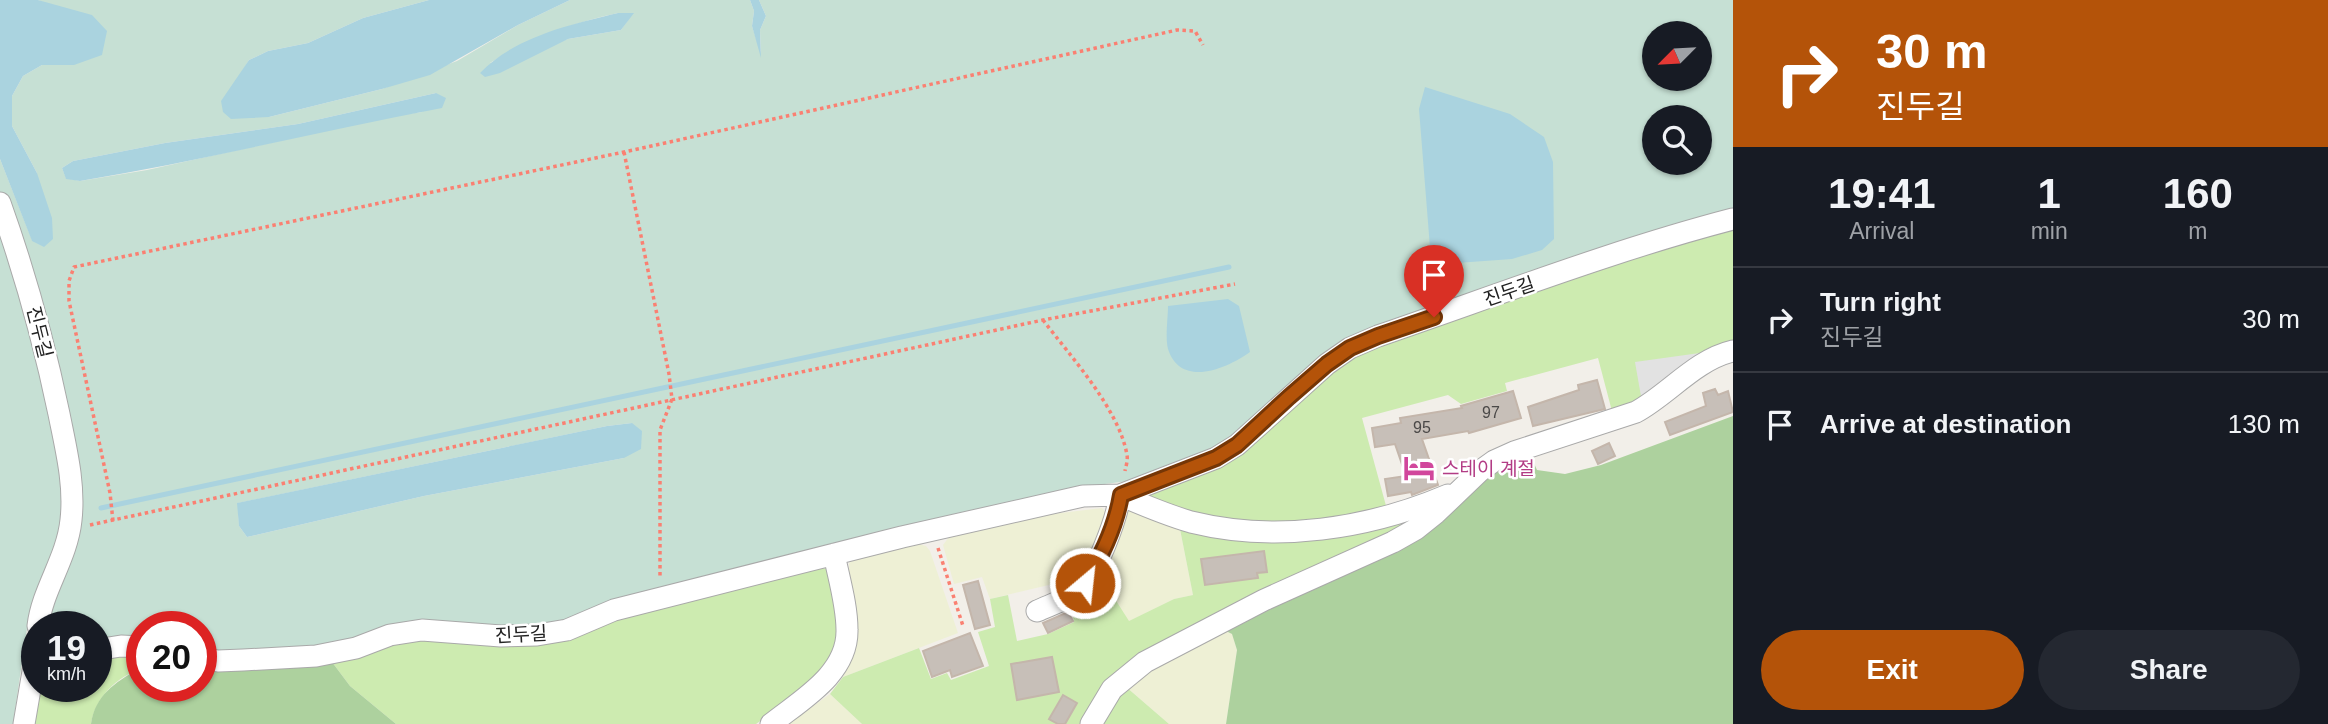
<!DOCTYPE html>
<html lang="en">
<head>
<meta charset="utf-8">
<style>
  :root { --surface:#171b24; --page:#242831; --text:#f1f3f6; --muted:#9ea1a6; --line:#363941; --accent:#b45309 }
  body { margin:0; font-family:Helvetica,"Noto Sans KR",sans-serif; background:var(--page); color:var(--text); height:100vh; display:flex; flex-direction:column; font-size:26px; white-space:nowrap }
  * { box-sizing:border-box; margin:0 }
  p { font-size:23px; color:var(--muted) }
  .icon { flex:none; width:38px; height:38px; fill:none; stroke:currentColor; stroke-width:2; stroke-linecap:round; stroke-linejoin:round }
  .map { position:relative; flex:1; overflow:hidden }
  .drawer { display:flex; flex-direction:column; background:var(--surface); width:595px }
  .drawer>* { flex:none }
  .hud { background:#b45309; color:#fff; overflow:hidden }
  .needle { width:46px; rotate:246deg }
  .buttons { position:absolute; left:1642px; top:21px; display:grid; gap:14px }
  .buttons a { display:grid; place-items:center; width:70px; height:70px; border-radius:50%; background:var(--surface); box-shadow:0 2px 5px #0004; font-size:35px }
  .speed { position:absolute; left:21px; top:611px; display:flex; gap:14px; font-size:35px; font-weight:700; text-align:center }
  .speed>* { display:grid; place-content:center; width:91px; height:91px; border-radius:50%; background:var(--surface); box-shadow:0 2px 5px #0004; line-height:1 }
  .speed small { font-size:18px; font-weight:400 }
  .speed .limit { border:10px solid #d22; background:#fff; color:#111 }
  .pin { position:absolute; display:grid; place-items:center; width:60px; height:60px; color:#fff; margin:-72px -30px; border-radius:50% 50% 50% 0; rotate:-45deg; box-shadow:0 0 7px #0007 }
  .pin .icon { rotate:45deg }
  .me { position:absolute; width:77px; margin:-38px; rotate:28deg; stroke-linejoin:round; filter:drop-shadow(0 0 5px #0008) }
  .turn { display:flex; align-items:center; gap:24px; height:147px; padding:0 28px; font-size:32px }
  .turn .icon { width:91px; height:91px; stroke-width:2.5 }
  .turn b { display:block; font-size:49px; line-height:60px }
  .eta { display:flex; justify-content:space-evenly; align-items:center; height:119px; text-align:center }
  .eta b { font-size:42px; font-weight:800; line-height:49px }
  .primary-button { display:flex; gap:14px; margin-top:auto; padding:14px 28px }
  .primary-button a { flex:1; height:80px; border-radius:42px; background:var(--accent); color:#fff; font-size:28px; font-weight:800; line-height:80px; text-align:center }
  .primary-button a+a { background:var(--page); color:var(--text) }
  ul { padding:0; list-style:none }
  li { display:flex; align-items:center; gap:21px; height:105px; padding:0 28px; border-top:2px solid var(--line) }
  li div { flex:1 }
  li b { display:block; font-size:26px }
  li em { font-style:normal }
  main { display:flex; flex:1; min-height:0 }
  .map>svg:first-child { display:block }
  .farmland { fill:#eef0d5 }
  .grass { fill:#cdebb0 }
  .forest { fill:#add19e }
  .wetland { fill:#c6e0d4; fill-rule:evenodd }
  .parking { fill:#e2e2e2 }
  .water { fill:#aad3df }
  .lines { fill:none; stroke-linecap:round; stroke-linejoin:round }
  .stream { stroke:#aad3df; stroke-width:5 }
  .building { fill:#c7bfb8; stroke:#c4b6ab; stroke-width:2 }
  .minor-casing { stroke:#a9a9a9; stroke-width:23 }
  .path { stroke:#fa8072; stroke-width:3.5; stroke-dasharray:3.5 3.5; stroke-linecap:butt }
  .minor { stroke:#fff; stroke-width:21 }
  .route-casing { stroke:#753606; stroke-width:18 }
  .route { stroke:#b45309; stroke-width:12 }
  .labels { text-anchor:middle; stroke-width:5; stroke-linejoin:round; paint-order:stroke }
  .number-label { font-size:16px; fill:#4b4948 }
  .street-label { font-size:19px; fill:#222; stroke:#fff }
  .hotel-label { font-size:19px; fill:#b23c85; stroke:#fff; text-anchor:start }
</style>
</head>
<body>
<main>
<div class="map">
<svg width="1733" height="724" viewBox="0 0 1733 724">
  <rect width="100%" height="100%" fill="#f2efe9"/>
  <path class="farmland" d="M1102,508L1108,515L1081,575L1074,579L990,599L982,577L954,584L943,545L949,537L1036,516Z
    M1133,509L1179,524L1193,595L1174,599L1128,622L1113,596L1095,606L1087,591L1126,512Z
    M919,544L926,546L930,551L958,633L843,677L851,656L849,564L852,559L909,545Z
    M1226,631L1232,634L1237,650L1226,724H1169L1125,686L1152,666Z
    M830,694L862,724H788Z"/>
  <path class="grass" d="M1733,223V343L1642,402L1613,415L1598,358L1505,383L1507,391L1461,404L1448,395L1362,418L1388,513L1345,522L1226,523L1150,502L1144,494L1346,356Z
    M1440,500L1406,527L1146,654L1083,724H862L830,694L843,677L919,648L931,679L947,673L951,680L989,666L978,632L995,627L990,599L1008,595L1017,641L1048,634L1074,622L1073,617L1113,596L1129,621L1174,599L1193,595L1179,524L1233,534Z
    M815,566L827,569L841,631L840,649L812,683L756,724H396L350,686L332,662L387,644L617,617Z
    M142,652V668C117,677 95,697 91,724H32L41,686H96V655Z
    M1125,686L1169,724H1098Z"/>
  <path class="forest" d="M1733,416V724H1226L1237,650L1232,634L1226,631L1529,452L1537,470L1565,474L1601,465Z
    M201,662H332L350,686L396,724H91C95,695 115,683 138,669L142,668V686H201Z"/>
  <path class="wetland" d="M38,0H429L363,18L308,43L268,51L249,60L237,80L269,117L382,89L457,61L518,25L570,0H750L754,11L752,26L761,54L760,30L766,16L759,0H1733V214L1363,337L1220,449L1152,478L1097,485L1006,505L568,622L331,648L201,652V626H142V642L96,644V626H42L73,539L23,251L0,193V159L32,240L37,173L12,126V96L23,76L42,65H74L45,3ZM618,13H633L621,30L568,39L490,63C529,38 573,23 618,13ZM1654,33H1699V79H1654ZM436,93L422,112L392,116L147,170L80,181L66,178L62,168L73,161L165,143L298,124ZM1654,117H1699V163H1654ZM632,423L624,458L424,496L247,537L239,526L238,503L607,426Z
    M0,224L36,340L66,487L59,547L32,608L27,628L13,724H0Z"/>
  <path class="parking" d="M1707,352L1642,402L1635,362Z"/>
  <path class="water" d="M0,0H38L92,15L107,31L102,55L74,65H42L23,76L12,96V126L37,173L52,218L53,239L44,247L32,241L0,159Z
    M429,0H570L518,25L430,75L382,89L269,117L231,119L223,112L221,101L249,60L268,51L308,43L363,18Z
    M750,0H759L766,16L760,30L761,58L752,26L754,11Z
    M618,13H634L621,30L568,39L500,73L485,77L480,73C514,37 572,24 618,13Z
    M1425,87L1510,114L1544,137L1553,162L1554,239L1542,250L1512,259L1443,264L1431,260L1419,109Z
    M436,93L446,98L442,108C321,131 201,161 80,181L66,179L62,168L73,161L165,143L298,124Z
    M1228,299L1239,306L1250,352C1228,368 1181,389 1168,349C1165,337 1168,318 1168,306Z
    M632,423L642,431L641,449L624,458L424,496L247,537L239,526L237,503L607,426Z"/>
  <g class="lines">
    <path class="stream" d="M101,508L1229,267"/>
  </g>
  <path class="building" d="M1597,380L1605,409L1533,426L1528,407L1579,390L1578,385Z
    M1715,389L1718,395L1728,391L1733,412L1670,435L1665,422L1706,406L1703,393Z
    M1513,391L1521,418L1469,433L1468,431L1422,439L1438,485L1412,495L1411,492L1388,496L1385,479L1406,476L1395,444L1375,447L1372,428L1401,423L1400,418L1462,408L1461,406Z
    M1609,443L1615,456L1598,464L1592,451Z
    M1264,551L1267,572L1257,573L1258,578L1205,585L1201,559Z
    M978,581L990,625L975,629L963,585Z
    M1068,612L1073,621L1048,633L1043,623Z
    M970,633L983,666L952,677L950,670L932,677L923,651Z
    M1052,657L1059,692L1017,700L1011,664Z
    M1063,695L1077,703L1065,724H1058L1049,719Z"/>
  <g class="lines">
    <defs>
      <path id="minor" d="M0,203C25,273 44,342 59,414C66,449 75,484 71,520C67,559 42,590 38,626
        M1037,611C1050,605 1066,600 1078,591C1096,576 1117,518 1120,495C1143,505 1167,515 1191,522C1276,543 1368,529 1448,495
        M96,650L121,646L142,647
        M201,658L218,661L243,660L316,656L356,648L390,635L422,630L501,636L537,635L567,630L614,610L902,537L1083,496L1120,495L1216,458L1237,445L1327,364L1350,348L1378,336C1495,296 1614,250 1733,219
        M24,724L37,648
        M771,724C801,700 848,674 847,630C847,605 839,579 834,554
        M1091,724L1112,689L1145,662L1264,600L1393,542L1416,529L1436,513L1480,471L1494,461L1514,452L1636,412C1669,394 1695,360 1733,351"/>
    </defs>
    <use href="#minor" class="minor-casing"/>
    <path class="path" d="M624,152L669,374L672,399L660,430V579
      M1043,320C1071,357 1119,409 1127,455C1128,460 1126,466 1125,471
      M113,521L110,493L69,301V281L74,267L624,152L1177,30L1195,31L1203,45
      M90,525L1043,320L1235,284
      M938,548L963,626"/>
    <use href="#minor" class="minor"/>
  </g>
  <g class="lines">
    <defs>
      <path id="route" d="M1085,583C1101,557 1116,525 1121,495L1216,458L1237,445L1289,397L1327,364L1350,348L1378,336L1434,317"/>
    </defs>
    <use href="#route" class="route-casing"/>
    <use href="#route" class="route"/>
  </g>
  <defs>
    <symbol id="hotel-bare" viewBox="-9 -9 18 18"><path d="M-6-4.5h1.5V1H6V5H4.5V3h-9V5H-6ZM-4 0a1.8 1.8 0 1 1 3.6 0ZM.5 0V-2.5h3Q6-2.5 6 0Z" fill="#d1479c" stroke="#fff" stroke-width="2.5" paint-order="stroke"/></symbol>
  </defs>
  <g fill-rule="evenodd">
    <use href="#hotel-bare" x="1397" y="446" width="44" height="44"/>
  </g>
  <g class="labels">
    <g class="number-label">
      <text x="1491" y="418">97</text>
      <text x="1422" y="433">95</text>
    </g>
    <g class="street-label">
      <text transform="translate(1509 291) rotate(-19)" y="7">진두길</text>
      <text transform="translate(40 332) rotate(76)" y="7">진두길</text>
      <text transform="translate(521 634) rotate(-3)" y="7">진두길</text>
    </g>
    <g class="hotel-label">
      <text x="1442" y="475">스테이 계절</text>
    </g>
  </g>
</svg>
<div class="buttons">
<a><svg class="needle" viewBox="-14 -14 28 28"><path d="M0-13l5 13h-10z" fill="#e53935"/><path d="M0 13l5-13h-10z" fill="#9ea1a6"/></svg></a>
<a><svg class="icon" aria-label="search" viewBox="0 0 24 24"><circle cx="10" cy="10" r="6"/><path d="M15 15l6 6"/></svg></a>
</div>
<div class="speed"><div>19<small>km/h</small></div><div class="limit">20</div></div>
<div class="pin" style="left:1434px;top:317px;background:#d93025"><svg class="icon" aria-label="arrive" viewBox="0 0 24 24"><path d="M6 21V4h12l-3 4 3 4H6"/></svg></div>
<svg class="me" style="left:1085px;top:583px" viewBox="-20 -20 40 40"><circle r="17" fill="#b45309" stroke="#fff" stroke-width="3"/><path d="M0-11L8 9 0 5-8 9z" fill="#fff"/></svg>
</div>
<section class="drawer">
<div class="hud">
<div class="turn"><svg class="icon" aria-label="right" viewBox="0 0 24 24"><path d="M7 20v-9h11M14 6l5 5-5 5"/></svg><div><b>30 m</b>진두길</div></div>
</div>
<div class="eta">
<div><b>19:41</b><p>Arrival</p></div>
<div><b>1</b><p>min</p></div>
<div><b>160</b><p>m</p></div>
</div>
<ul>
<li><svg class="icon" aria-label="right" viewBox="0 0 24 24"><path d="M7 20v-9h11M14 6l5 5-5 5"/></svg><div><b>Turn right</b><p>진두길</p></div><em>30 m</em></li>
<li><svg class="icon" aria-label="arrive" viewBox="0 0 24 24"><path d="M6 21V4h12l-3 4 3 4H6"/></svg><div><b>Arrive at destination</b></div><em>130 m</em></li>
</ul>
<div class="primary-button"><a>Exit</a><a>Share</a></div>
</section>
</main>
</body>
</html>
